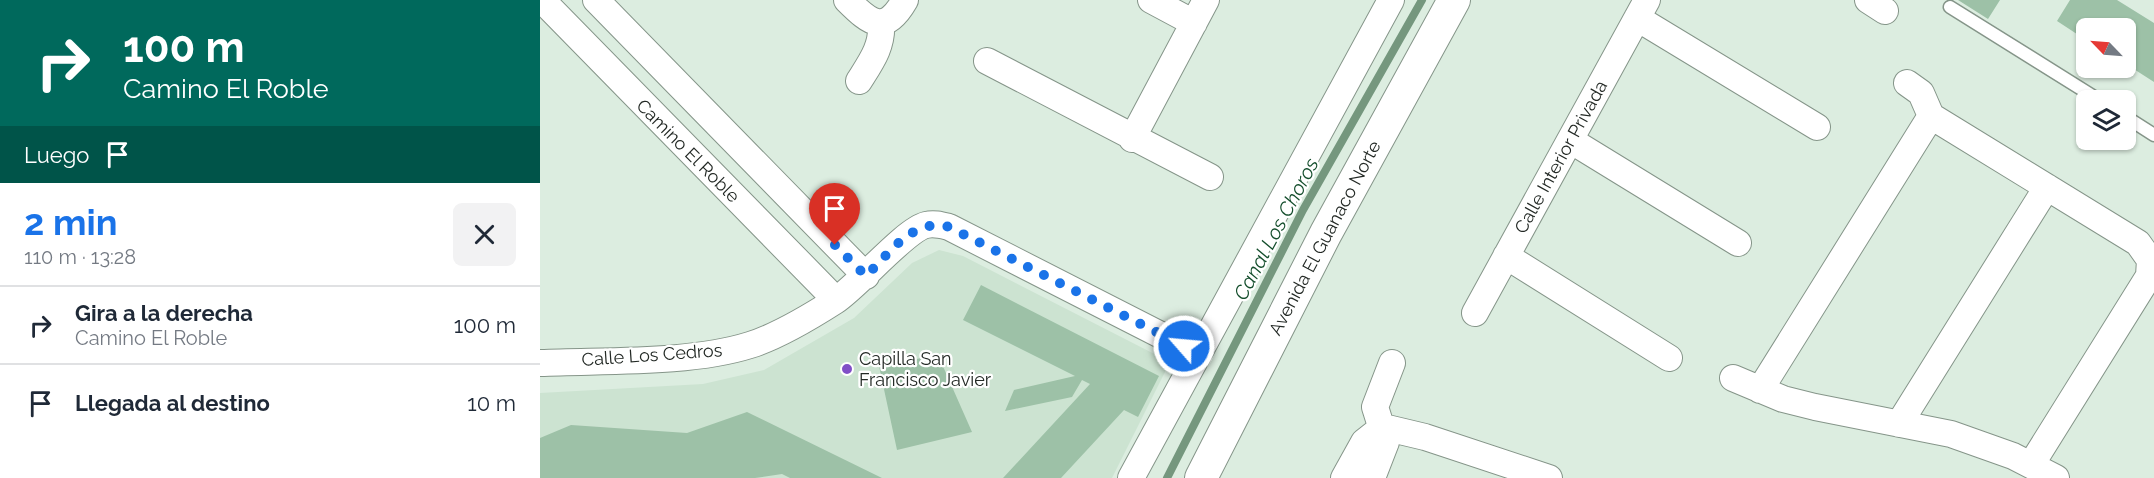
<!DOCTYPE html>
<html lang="es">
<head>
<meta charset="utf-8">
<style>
  :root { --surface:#fff; --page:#f2f2f3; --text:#1f2937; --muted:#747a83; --line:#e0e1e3; --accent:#1a73e8 }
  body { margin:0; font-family:Raleway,sans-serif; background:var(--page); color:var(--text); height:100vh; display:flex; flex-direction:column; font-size:22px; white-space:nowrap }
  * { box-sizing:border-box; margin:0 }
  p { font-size:20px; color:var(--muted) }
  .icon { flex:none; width:33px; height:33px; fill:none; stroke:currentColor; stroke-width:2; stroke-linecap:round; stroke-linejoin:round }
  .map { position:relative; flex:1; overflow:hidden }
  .drawer { display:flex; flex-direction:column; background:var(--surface); width:540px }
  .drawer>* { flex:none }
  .guide { background:#00695c; color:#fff; overflow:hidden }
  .needle { width:39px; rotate:295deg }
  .tools { position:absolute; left:1536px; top:18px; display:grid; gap:12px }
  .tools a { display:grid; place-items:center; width:60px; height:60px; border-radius:9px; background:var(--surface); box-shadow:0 2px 4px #0004; font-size:30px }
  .pin { position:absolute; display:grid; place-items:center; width:51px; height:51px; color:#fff; margin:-62px -26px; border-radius:50% 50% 50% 0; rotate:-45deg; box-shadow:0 0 6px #0007 }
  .pin .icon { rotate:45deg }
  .me { position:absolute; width:66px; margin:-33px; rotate:297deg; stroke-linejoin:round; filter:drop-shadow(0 0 4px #0008) }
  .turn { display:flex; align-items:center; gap:21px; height:126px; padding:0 24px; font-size:27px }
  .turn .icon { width:78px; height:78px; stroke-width:2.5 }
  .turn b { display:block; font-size:42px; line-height:51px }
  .then { display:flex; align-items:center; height:57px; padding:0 24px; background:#0003; gap:12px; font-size:22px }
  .round { display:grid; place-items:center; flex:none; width:63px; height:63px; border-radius:9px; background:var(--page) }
  .headline { display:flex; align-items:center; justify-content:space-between; height:102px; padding:0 24px }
  h1 { font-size:36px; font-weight:700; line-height:45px; color:var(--accent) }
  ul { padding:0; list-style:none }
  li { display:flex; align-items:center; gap:18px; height:78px; padding:0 24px; border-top:2px solid var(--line) }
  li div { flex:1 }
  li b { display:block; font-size:22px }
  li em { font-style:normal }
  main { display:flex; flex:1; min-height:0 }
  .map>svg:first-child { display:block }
  .built { fill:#cce3d1 }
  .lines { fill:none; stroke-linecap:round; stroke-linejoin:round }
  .stream { stroke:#75977e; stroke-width:8 }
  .building { fill:#9dc1a7 }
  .service-casing { stroke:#859589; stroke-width:15 }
  .minor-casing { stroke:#859589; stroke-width:28 }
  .tertiary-casing { stroke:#859589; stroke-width:34 }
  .service { stroke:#fff; stroke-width:12 }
  .minor { stroke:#fff; stroke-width:26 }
  .tertiary { stroke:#fff; stroke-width:32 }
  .route { stroke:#1a73e8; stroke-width:10; stroke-dasharray:0 18 }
  .poi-dot { fill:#814fc7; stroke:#fff; stroke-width:2 }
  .labels { text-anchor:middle; stroke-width:4.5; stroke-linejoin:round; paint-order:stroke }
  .street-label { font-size:18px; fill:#232925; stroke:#fff }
  .poi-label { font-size:18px; fill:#232925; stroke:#fff; text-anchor:start }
  .water-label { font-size:20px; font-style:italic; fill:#144e2c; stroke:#fff }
</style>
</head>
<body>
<main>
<section class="drawer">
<div class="guide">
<div class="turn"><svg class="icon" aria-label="right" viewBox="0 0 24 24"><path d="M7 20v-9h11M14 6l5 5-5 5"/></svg><div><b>100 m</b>Camino El Roble</div></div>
<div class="then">Luego<svg class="icon" aria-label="arrive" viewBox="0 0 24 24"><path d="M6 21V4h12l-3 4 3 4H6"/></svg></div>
</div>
<div class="headline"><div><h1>2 min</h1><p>110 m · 13:28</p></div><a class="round"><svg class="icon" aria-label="close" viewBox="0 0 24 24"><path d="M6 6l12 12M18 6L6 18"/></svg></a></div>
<ul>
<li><svg class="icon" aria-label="right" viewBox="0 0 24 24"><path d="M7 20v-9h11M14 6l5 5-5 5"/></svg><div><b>Gira a la derecha</b><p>Camino El Roble</p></div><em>100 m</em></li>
<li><svg class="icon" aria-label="arrive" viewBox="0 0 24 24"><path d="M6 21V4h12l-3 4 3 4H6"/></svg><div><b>Llegada al destino</b></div><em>10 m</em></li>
</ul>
</section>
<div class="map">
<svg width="1614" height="478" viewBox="0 0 1614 478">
  <rect width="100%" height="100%" fill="#dcede0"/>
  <path class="built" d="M399,250L423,256L630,362L572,478H0V393L163,384L224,370L314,318L372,263Z"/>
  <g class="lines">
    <path class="stream" d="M627,478L763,210L882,0"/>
  </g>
  <path class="building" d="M1418,0H1460L1448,19Z
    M1530,0H1577L1614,23V82L1586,64V28H1546V40L1517,21Z
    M441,285L619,376L598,417L584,410L521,478H463L550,384L542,380L532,397L465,411L474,390L535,376L423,320Z
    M398,355L432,432L357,450L339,366Z
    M207,412L342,478H250L242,474L215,478H0V438L31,425L147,433Z"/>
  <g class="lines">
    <defs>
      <path id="service" d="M1410,7L1559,100
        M1586,117L1614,135"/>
      <path id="minor" d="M2,0L296,300
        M56,0L326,276
        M307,0C331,24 345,35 365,0
        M611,0L654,23
        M1328,0L1345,11
        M1097,18L1277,127
        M447,61L670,177
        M319,81C331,62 343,46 341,23
        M1391,116L1598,243L1610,260L1609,276L1491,465
        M592,139L666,0
        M1030,140L1198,243
        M966,256L1129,358
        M935,313L1107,0
        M0,363C63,360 150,364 210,345C239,336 270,317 295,301C319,285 365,230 386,225C394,223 401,225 409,227L658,354
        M1193,378L1243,399L1275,407L1411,434L1473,456L1516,478
        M1220,390L1391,116L1381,93L1367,83
        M1359,424L1507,187
        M843,427L885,437L1009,478
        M591,478L851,0
        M804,478L824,442L843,427
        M832,478L846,442L835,407L852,363"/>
      <path id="tertiary" d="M661,478L786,233L914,0"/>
    </defs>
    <use href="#service" class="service-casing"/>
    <use href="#minor" class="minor-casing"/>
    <use href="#tertiary" class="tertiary-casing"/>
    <use href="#service" class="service"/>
    <use href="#minor" class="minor"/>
    <use href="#tertiary" class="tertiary"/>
  </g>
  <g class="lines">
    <path class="route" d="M295,245L326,276C349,254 373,217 409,227L644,346"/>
  </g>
  <circle class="poi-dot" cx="307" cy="369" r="6"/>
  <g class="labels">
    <g class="street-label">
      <text transform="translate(148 151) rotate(45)" y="6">Camino El Roble</text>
      <text transform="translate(1021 157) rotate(-61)" y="6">Calle Interior Privada</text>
      <text transform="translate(785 238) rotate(-62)" y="6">Avenida El Guanaco Norte</text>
      <text transform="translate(112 355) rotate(-4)" y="6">Calle Los Cedros</text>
    </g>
    <g class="poi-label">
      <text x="319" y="365">Capilla San<tspan x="319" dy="21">Francisco Javier</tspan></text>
    </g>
    <g class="water-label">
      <text transform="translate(736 229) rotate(-62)" y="7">Canal Los Choros</text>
    </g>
  </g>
</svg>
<div class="tools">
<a><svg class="needle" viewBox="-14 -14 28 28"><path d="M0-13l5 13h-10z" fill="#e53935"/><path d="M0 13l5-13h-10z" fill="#747a83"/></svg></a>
<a><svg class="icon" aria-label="layers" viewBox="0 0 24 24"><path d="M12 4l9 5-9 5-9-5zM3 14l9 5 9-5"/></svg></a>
</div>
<div class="pin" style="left:295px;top:245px;background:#d93025"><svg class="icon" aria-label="arrive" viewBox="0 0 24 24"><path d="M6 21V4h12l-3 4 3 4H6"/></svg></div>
<svg class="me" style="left:644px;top:346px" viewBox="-20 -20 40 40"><circle r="17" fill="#1a73e8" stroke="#fff" stroke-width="3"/><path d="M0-11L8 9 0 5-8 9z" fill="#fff"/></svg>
</div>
</main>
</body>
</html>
